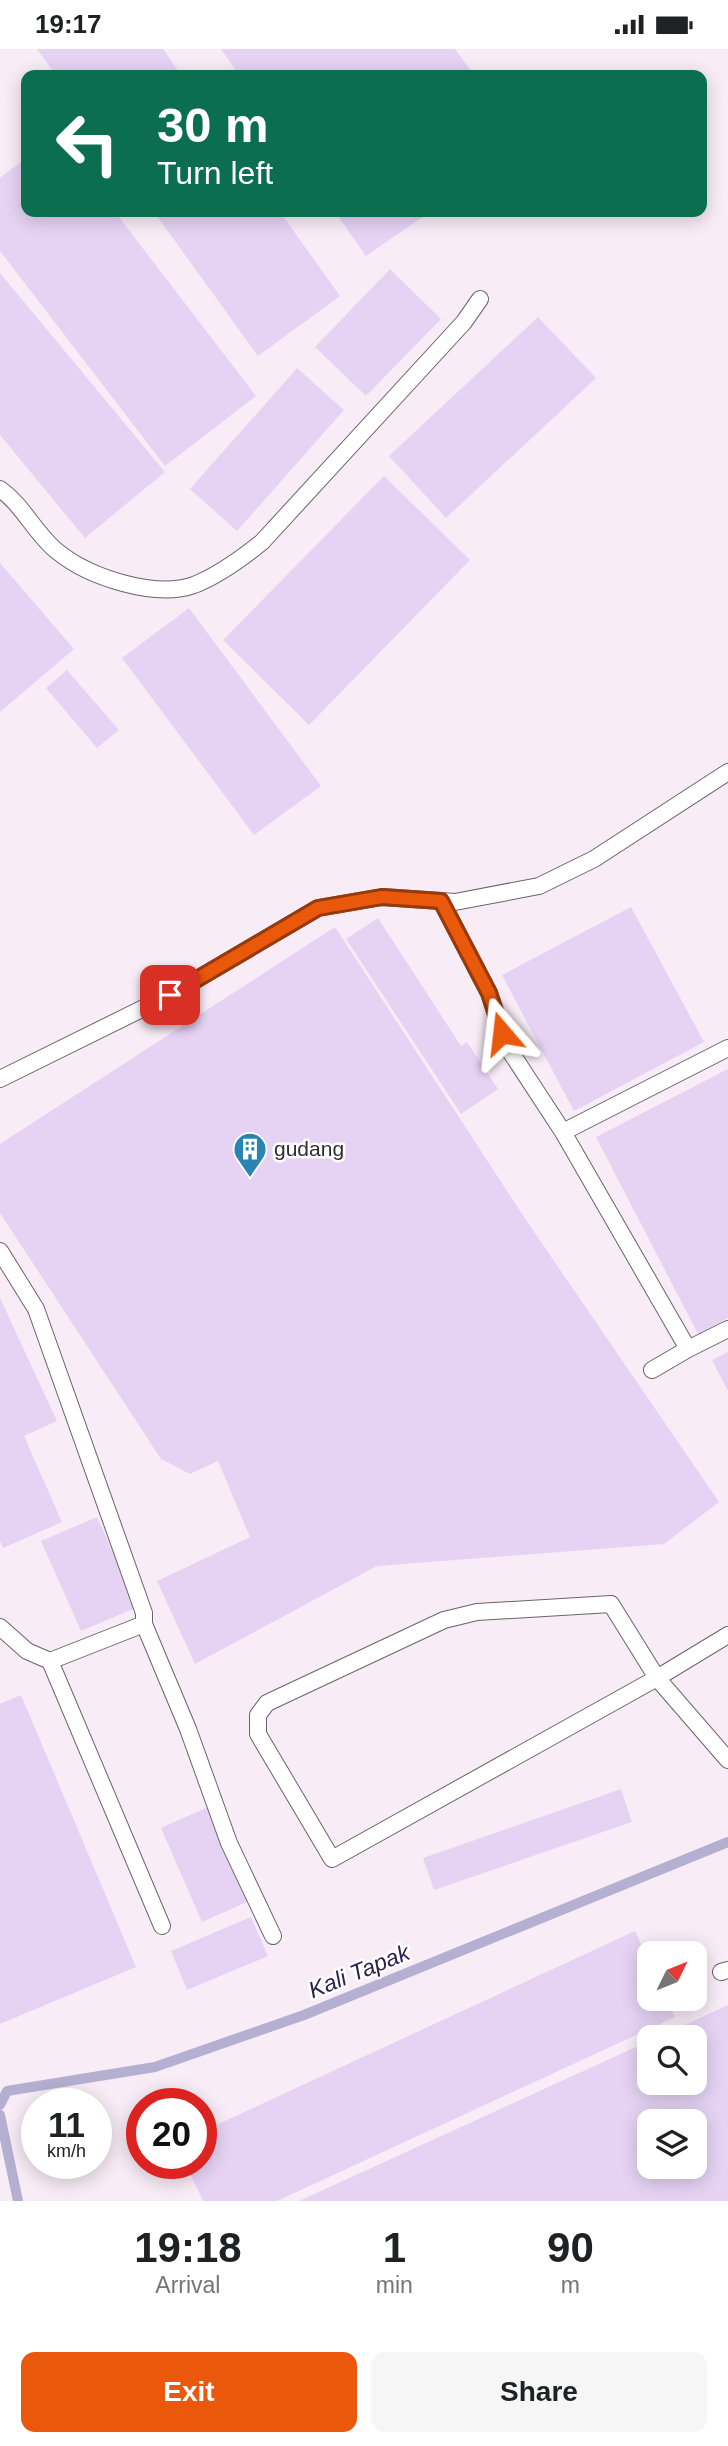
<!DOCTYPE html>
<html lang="en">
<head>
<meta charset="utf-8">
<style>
  :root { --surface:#fff; --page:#f6f6f6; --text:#202124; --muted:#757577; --accent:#ea580c }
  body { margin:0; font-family:Arial,sans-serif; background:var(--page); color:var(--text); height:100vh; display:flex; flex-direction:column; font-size:26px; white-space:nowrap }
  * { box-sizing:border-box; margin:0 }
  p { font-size:23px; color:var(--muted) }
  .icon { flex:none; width:38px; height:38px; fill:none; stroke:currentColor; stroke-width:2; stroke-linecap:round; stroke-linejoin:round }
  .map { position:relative; height:2152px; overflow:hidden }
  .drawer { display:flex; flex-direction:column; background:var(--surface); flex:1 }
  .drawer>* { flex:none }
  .hud { position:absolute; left:21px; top:21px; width:686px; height:147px; border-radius:14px; box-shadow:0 4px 18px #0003; background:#0b6e4f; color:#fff; overflow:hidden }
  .needle { width:46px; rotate:47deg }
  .buttons { position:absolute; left:637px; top:1892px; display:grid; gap:14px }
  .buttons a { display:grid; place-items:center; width:70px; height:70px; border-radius:14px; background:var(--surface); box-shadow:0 4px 18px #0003; font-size:35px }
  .speed { position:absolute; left:21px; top:2039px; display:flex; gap:14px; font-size:35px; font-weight:700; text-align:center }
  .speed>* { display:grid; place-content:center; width:91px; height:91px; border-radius:50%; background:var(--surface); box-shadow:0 4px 18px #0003; line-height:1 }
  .speed small { font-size:18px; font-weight:400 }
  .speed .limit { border:10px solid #d22; background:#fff; color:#111 }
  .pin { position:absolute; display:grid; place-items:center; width:60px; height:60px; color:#fff; margin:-30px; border-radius:14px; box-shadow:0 4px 10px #0006 }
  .me { position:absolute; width:77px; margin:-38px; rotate:343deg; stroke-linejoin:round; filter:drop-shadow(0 0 5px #0008) }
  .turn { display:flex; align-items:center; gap:24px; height:147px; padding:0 21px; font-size:32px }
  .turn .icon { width:91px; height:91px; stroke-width:2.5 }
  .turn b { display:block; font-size:49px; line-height:60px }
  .eta { display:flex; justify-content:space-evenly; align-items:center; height:119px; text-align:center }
  .eta b { font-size:42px; font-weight:700; line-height:49px }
  .primary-button { display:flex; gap:14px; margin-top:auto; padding:14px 21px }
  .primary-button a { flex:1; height:80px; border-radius:14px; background:var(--accent); color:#fff; font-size:28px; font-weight:700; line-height:80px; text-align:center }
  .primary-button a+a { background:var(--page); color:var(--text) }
  .status { display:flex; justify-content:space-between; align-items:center; height:49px; padding:0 35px; background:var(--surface); direction:ltr }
  .status svg { height:19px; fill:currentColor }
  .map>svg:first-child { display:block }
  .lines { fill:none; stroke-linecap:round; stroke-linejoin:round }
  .stream { stroke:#b5b0d2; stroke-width:10 }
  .building { fill:#e6d3f4; fill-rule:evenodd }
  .lane-casing { stroke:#6c626b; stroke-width:18 }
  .lane { stroke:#fff; stroke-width:16 }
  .route-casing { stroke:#983908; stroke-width:18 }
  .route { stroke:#ea580c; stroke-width:12 }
  .labels { text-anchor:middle; stroke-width:5; stroke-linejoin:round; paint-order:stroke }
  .poi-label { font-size:21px; fill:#302c2f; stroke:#fff; text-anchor:start }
  .water-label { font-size:23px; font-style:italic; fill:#2c214e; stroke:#fff }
</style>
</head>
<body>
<div class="status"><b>19:17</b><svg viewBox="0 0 49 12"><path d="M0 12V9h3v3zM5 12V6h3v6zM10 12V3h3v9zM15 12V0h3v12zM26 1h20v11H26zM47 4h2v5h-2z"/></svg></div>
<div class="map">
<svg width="728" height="2152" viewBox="0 0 728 2152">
  <rect width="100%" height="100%" fill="#f8ecf7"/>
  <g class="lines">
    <path class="stream" d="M0,2056L7,2042L155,2018L304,1966L728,1793
      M0,2066L18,2152"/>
  </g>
  <path class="building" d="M37,0H163L181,26H56Z
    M221,0H455L474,26H239Z
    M26,109V163H115L256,347L165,417L0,202V129Z
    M154,163H280L340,247L258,307Z
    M335,163H430L366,207Z
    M390,220L441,270L366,347L315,298Z
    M0,224L165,423L85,489L0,386Z
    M538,268L596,329L446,469L389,407Z
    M297,319L344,361L237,482L190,440Z
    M384,427L470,511L309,676L223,591Z
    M0,514L74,600L0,663Z
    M189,559L321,737L254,786L122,609Z
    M67,621L119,681L97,699L46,639Z
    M631,858L704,993L574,1062L502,926Z
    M378,869L461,997L467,993L498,1040L461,1065L346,890Z
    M335,878L526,1171L719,1453L664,1495L377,1517L195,1615L157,1532L250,1488L218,1412L190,1425L161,1410L0,1164V1095Z
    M728,1020V1269L698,1285L596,1088Z
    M0,1249L57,1372L24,1387L62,1473L3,1499L0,1492Z
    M728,1303V1342L712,1311Z
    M97,1468L138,1558L81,1582L41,1492Z
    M21,1646L136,1918L0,1975V1655Z
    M621,1740L632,1773L434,1841L423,1809Z
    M208,1758L249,1852L202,1873L161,1779Z
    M251,1868L268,1907L187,1941L171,1902Z
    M635,1882L649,1913V1950H666L675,1968L277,2152H203L185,2114H201V2083Z
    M728,1956V2152H299L649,1992V2034H695V1988H659ZM649,2072H695V2118H649Z"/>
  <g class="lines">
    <defs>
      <path id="lane" d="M0,440C24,457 35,485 58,503C89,528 155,550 194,536C219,526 241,510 262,493L464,273L480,250
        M441,852L489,944L508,999L563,1083
        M0,1030L170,946L318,859L382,848L455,853L539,837L594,810L728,723
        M0,1202L36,1260L144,1564V1575L50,1612L27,1602L0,1578
        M688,1300L728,1280
        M652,1321L688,1300L563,1083L728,999
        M144,1575L188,1680L229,1794L273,1887
        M728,1586L657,1629L332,1810L258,1685V1666L267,1654L444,1571L477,1563L611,1555L657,1629L728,1711
        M50,1612L162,1877
        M721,1923L728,1921"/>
    </defs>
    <use href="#lane" class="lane-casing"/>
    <use href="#lane" class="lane"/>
  </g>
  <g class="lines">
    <defs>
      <path id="route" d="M170,946L318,859L382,848L441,852L489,944L502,984"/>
    </defs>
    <use href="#route" class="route-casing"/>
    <use href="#route" class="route"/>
  </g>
  <defs>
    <symbol id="building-pin" viewBox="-11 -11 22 30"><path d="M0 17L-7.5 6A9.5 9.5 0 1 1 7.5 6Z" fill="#2a83b1" stroke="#fff"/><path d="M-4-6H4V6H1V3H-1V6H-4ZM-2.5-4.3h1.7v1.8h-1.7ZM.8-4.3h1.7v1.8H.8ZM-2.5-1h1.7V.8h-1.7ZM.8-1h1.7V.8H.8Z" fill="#fff"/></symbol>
  </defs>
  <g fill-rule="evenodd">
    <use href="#building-pin" x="231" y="1081" width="38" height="52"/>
  </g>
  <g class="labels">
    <g class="poi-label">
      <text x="274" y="1107">gudang</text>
    </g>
    <g class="water-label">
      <text transform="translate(359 1922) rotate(-22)" y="8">Kali Tapak</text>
    </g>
  </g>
</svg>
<div class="buttons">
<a><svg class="needle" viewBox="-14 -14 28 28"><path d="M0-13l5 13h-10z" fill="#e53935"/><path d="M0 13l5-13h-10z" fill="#757577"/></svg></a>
<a><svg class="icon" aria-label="search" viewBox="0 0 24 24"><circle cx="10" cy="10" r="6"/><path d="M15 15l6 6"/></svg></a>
<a><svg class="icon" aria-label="layers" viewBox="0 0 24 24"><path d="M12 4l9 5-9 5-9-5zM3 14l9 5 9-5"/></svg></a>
</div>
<div class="speed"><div>11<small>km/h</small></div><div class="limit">20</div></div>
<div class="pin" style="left:170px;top:946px;background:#d93025"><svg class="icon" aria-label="arrive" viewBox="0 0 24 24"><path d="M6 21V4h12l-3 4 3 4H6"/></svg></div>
<svg class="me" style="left:502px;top:984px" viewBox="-20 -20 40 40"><path d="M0-17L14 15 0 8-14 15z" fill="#ea580c" stroke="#fff" stroke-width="4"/></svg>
<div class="hud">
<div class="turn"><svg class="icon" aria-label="left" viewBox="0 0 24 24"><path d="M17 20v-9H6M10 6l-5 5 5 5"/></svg><div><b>30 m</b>Turn left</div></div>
</div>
</div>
<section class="drawer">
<div class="eta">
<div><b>19:18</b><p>Arrival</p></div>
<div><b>1</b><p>min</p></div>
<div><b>90</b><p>m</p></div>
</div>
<div class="primary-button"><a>Exit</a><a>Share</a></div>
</section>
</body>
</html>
